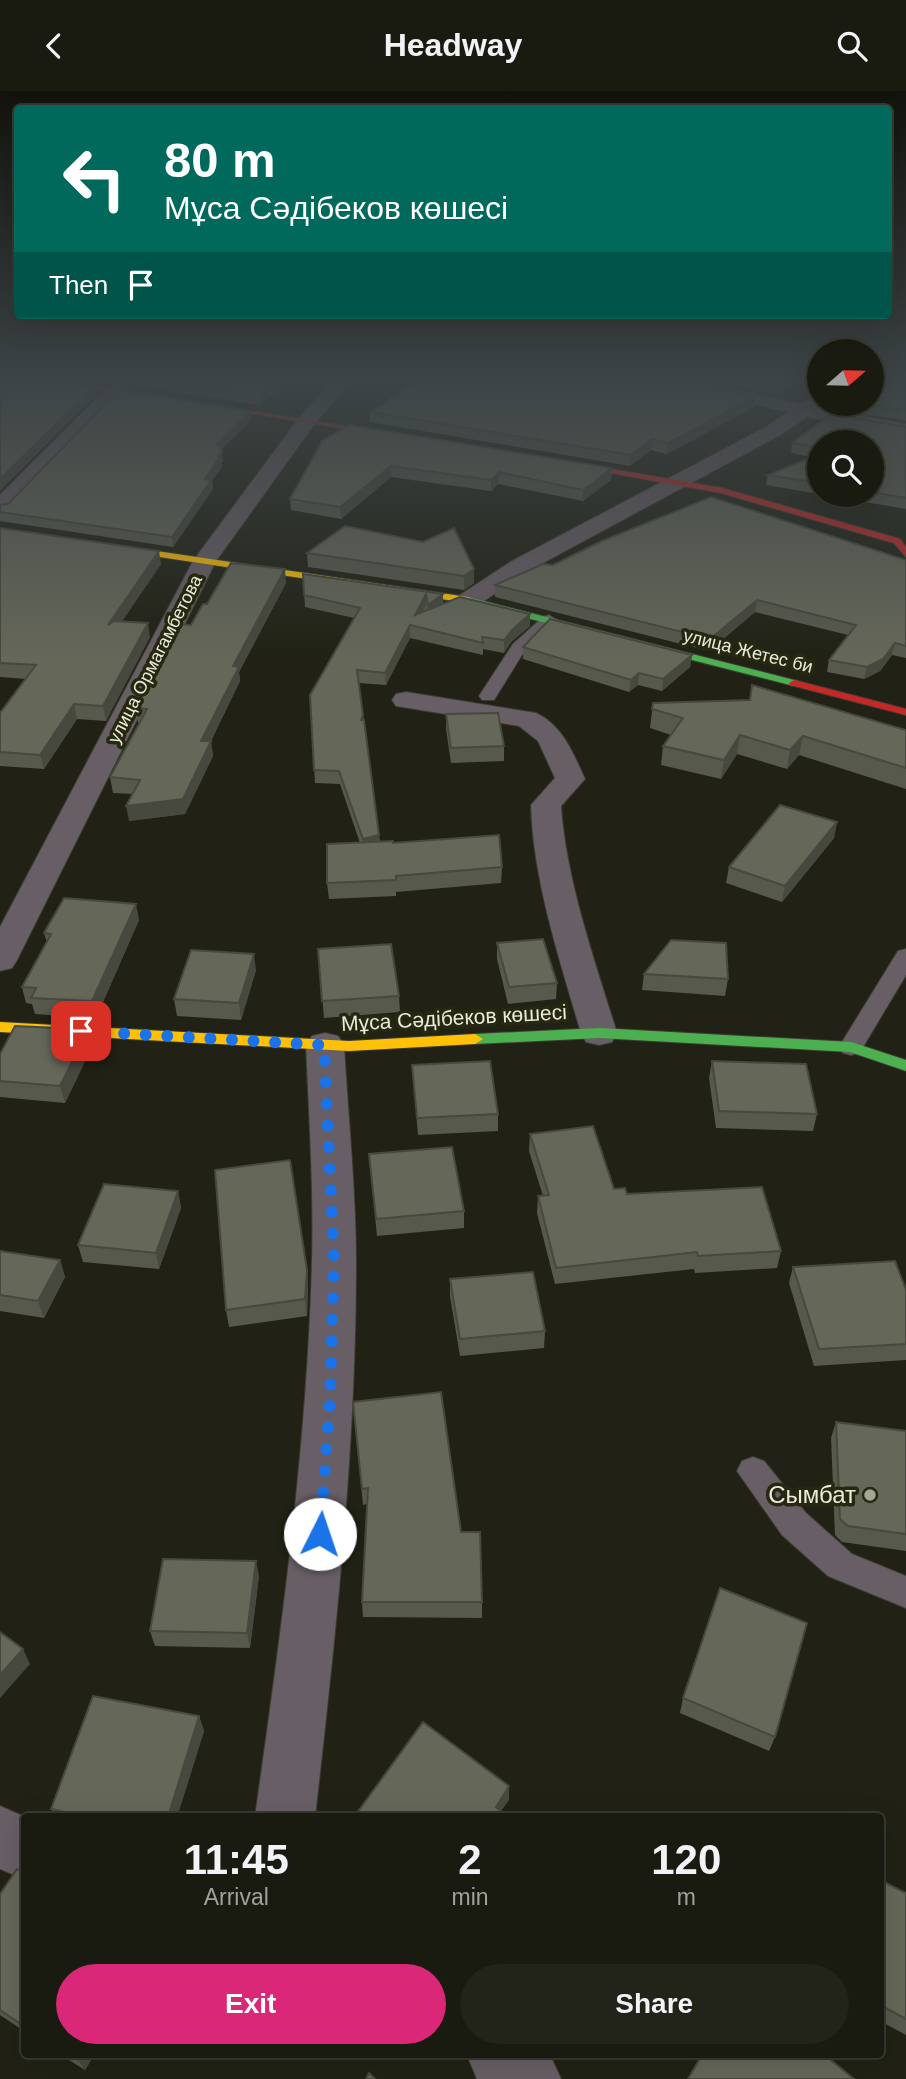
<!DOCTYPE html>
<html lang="en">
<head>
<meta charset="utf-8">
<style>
  :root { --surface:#191a10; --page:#222319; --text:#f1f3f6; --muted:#9fa19f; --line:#373830; --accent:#db2777 }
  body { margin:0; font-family:Arial,sans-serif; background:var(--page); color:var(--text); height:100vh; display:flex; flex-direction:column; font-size:26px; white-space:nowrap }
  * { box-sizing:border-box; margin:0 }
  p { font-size:23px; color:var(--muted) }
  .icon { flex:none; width:38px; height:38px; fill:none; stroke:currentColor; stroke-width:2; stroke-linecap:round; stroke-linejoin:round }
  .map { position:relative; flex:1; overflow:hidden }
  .side { position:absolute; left:21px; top:1722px; width:863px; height:245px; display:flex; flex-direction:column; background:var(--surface); border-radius:7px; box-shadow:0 7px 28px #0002,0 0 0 2px var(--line) }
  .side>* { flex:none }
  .hud { position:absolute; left:14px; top:14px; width:878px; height:214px; border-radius:7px; box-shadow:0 7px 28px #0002,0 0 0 2px var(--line); background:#00695c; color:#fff; overflow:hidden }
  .needle { width:46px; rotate:70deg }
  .controls { position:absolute; left:807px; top:248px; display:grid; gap:14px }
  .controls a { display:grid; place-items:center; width:77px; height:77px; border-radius:50%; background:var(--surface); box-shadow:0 7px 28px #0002,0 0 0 2px var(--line); font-size:35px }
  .pin { position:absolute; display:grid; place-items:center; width:60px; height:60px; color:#fff; margin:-30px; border-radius:14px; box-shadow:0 4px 10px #0006 }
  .me { position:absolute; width:77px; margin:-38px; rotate:4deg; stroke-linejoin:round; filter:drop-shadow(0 0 5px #0008) }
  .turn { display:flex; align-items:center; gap:24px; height:147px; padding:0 35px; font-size:32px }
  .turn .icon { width:91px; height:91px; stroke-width:2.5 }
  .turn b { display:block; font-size:49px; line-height:60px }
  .then { display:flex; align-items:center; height:66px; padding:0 35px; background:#0003; gap:14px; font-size:26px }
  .eta { display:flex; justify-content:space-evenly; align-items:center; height:119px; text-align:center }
  .eta b { font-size:42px; font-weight:700; line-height:49px }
  .button { display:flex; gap:14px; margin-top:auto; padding:14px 35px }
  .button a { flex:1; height:80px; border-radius:42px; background:var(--accent); color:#fff; font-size:28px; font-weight:700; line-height:80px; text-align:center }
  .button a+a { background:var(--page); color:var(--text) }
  header { display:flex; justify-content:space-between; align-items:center; height:91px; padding:0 35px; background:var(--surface); font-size:32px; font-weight:700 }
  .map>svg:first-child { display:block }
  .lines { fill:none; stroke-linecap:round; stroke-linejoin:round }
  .lane-casing { stroke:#3c3d32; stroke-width:2 }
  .street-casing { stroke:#3c3d32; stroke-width:2 }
  .fast-casing { stroke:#3c3d32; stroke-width:2 }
  .slow-casing { stroke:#3c3d32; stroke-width:2 }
  .jam-casing { stroke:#3c3d32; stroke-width:2 }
  .lane { fill:#685e65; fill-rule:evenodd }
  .street { fill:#685e65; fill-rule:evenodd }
  .fast { fill:#4caf50; fill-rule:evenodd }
  .slow { fill:#ffc107; fill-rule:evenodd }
  .jam { fill:#c62828; fill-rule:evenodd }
  .wall { fill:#57594d }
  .shaded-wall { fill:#47483e }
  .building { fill:#656759; stroke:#47483e; stroke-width:2 }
  .route { stroke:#1a73e8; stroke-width:12; stroke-dasharray:0 21.6 }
  .poi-dot { fill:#a3a596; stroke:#26280f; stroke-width:2.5 }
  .labels { text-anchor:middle; stroke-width:7; stroke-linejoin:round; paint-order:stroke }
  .far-street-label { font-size:18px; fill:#e9ebdc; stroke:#26280f }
  .street-label { font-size:21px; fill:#e9ebdc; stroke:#26280f }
  .near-poi-label { font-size:24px; fill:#e9ebdc; stroke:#26280f; text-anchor:end }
</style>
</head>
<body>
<header><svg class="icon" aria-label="back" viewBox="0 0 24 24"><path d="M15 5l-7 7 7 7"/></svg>Headway<svg class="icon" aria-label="search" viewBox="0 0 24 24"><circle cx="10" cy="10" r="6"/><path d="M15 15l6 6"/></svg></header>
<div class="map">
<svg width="906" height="1988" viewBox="0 0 906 1988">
  <rect width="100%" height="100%" fill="#212215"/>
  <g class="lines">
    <defs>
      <path id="lane" d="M549,524L557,529L525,559L494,609H482L479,605L513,553L543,526Z
        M906,858V884L863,956L859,962L851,964L843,962L839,956L898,860Z
        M753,1366L764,1370L806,1422L852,1463L906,1485V1517L828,1485L782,1444L737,1380L742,1370Z"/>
      <path id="street" d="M116,288H136L8,421L0,422V404Z
        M334,288H353L313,335L216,470L17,869L12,877L0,880V836L193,470L299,327Z
        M658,288H692L800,313L819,303V313H825L819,317L906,333V345L807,326L780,344L528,480L478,514L469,516L460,514L457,509L460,504L512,470L766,336L788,321L661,292Z
        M406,601L536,622C563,635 573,662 585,688L561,715C566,789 595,871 617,942L612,951L599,954L586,951L581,942C560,870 533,789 531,714L555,687L538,650L519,635L396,615L392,609L396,603Z
        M325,942L338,945L344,954C348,1026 356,1098 356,1171C356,1357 336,1541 315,1726H255C281,1542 307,1357 312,1171C314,1099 309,1026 306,954L312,945Z
        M0,1715L25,1726L24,1788L0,1778Z
        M467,1964H550L561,1988H477Z"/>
      <path id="fast" d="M468,506L798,590L799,592L794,595L464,511L463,509Z
        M599,937L851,951L906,969V980L850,961L599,947L475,953L467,948L475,943Z"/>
      <path id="slow" d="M109,453L468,506L473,509L468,512L106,458L104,456Z
        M0,931L349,950L475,943L483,948L475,953L349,960L0,941Z"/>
      <path id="jam" d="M38,288H56L399,344L395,346Z
        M558,369L722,397L900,448L906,456V466L894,452L721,402L561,373L557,371Z
        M794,589L906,618V624L790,594L789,592Z"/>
    </defs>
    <use href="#lane" class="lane-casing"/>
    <use href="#street" class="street-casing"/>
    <use href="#fast" class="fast-casing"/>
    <use href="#slow" class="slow-casing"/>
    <use href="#jam" class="jam-casing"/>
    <use href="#lane" class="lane"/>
    <use href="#street" class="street"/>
    <use href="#fast" class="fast"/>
    <use href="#slow" class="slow"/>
    <use href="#jam" class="jam"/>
  </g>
  <path class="wall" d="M133,288H289L277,305L268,304L261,314L134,294Z
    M705,288H802L774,304Z
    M906,288V330L847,320L849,313H872Z
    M754,316L667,363L651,359L630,375L370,331V321Z
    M250,320L251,329L221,359L223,370L221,372L222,375L212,390L213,398L173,456L0,430V432V414L8,413Z
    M906,336V418L825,404H872V352H819V403L766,394L768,384L811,366L791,362L792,352Z
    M322,350L612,377L611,389L583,410L498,393L491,400L391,386L341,428L291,419L290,408Z
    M0,437L161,473L122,530L150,546L106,630L77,628L44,678L0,675V622L26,588L0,586Z
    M423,451L474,478V492L464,499L308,476L307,462Z
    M906,469V567L892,564L880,580L864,588L827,581L829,569L848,544L755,521L709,560L495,506V494L553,474Z
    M303,483L443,503V512L530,523V535L511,551L504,562L483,558V564L410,547L386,594L359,592L380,751L393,752L502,776L501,792L396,801V805L329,808L327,792L360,752L340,693L315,692L310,604L354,527L305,516Z
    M286,492L239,581L240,590L211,650L213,665L185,723L129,730L133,703L113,702L110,686L140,632H138L136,617L191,534L207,513Z
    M523,556L692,564L690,576L662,600L638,594L629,601L523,568Z
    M653,612L906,639V698L799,664L787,678L737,663L721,688L661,674L663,655L671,644L650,637Z
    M446,623L504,655V670L451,672L446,638Z
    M837,731L834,747L782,811L726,792L729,776Z
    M139,829L96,927L35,923L32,913L26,912L22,896L47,851L44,842Z
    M497,852L557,892L556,908L508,913L497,868Z
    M318,858L399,905L400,921L324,927Z
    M256,879L241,929L177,925L174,908Z
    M644,883L728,888L725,905L642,899Z
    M78,938L80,947L88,964L65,1012L0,1006V963Z
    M712,970L817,1023L813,1040L716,1037L709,987Z
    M412,974L498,1023V1040L418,1044Z
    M530,1043L614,1098L781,1160L777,1177L695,1182L694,1178L555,1193L537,1122L538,1105H543L529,1060Z
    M369,1063L464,1120V1137L377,1145Z
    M178,1100L181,1117L159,1178L83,1171L78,1154Z
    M0,1160L60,1169L65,1186L44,1227L0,1220Z
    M793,1176L906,1199V1269L814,1275L789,1192Z
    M307,1179L308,1196L307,1225L229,1236L226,1219Z
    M450,1188L545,1240L544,1257L460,1265L450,1205Z
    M353,1311L461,1441L482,1511V1527L363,1526L362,1511L367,1413L363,1414Z
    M836,1331L906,1340V1460L842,1451L835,1444L831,1347Z
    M259,1485L250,1557L155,1555L150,1540Z
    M683,1607L775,1646L769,1660L680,1622Z
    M199,1625L204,1640L177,1726H55L51,1718Z
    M24,1782V1940L0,1924V1803Z
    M880,1789L906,1802V1944L880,1930Z
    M61,1964H94L85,1979Z"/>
  <path class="shaded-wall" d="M282,288H289L277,305V296Z
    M786,288H802L774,304L776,294Z
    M267,295L268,304L261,314L260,305Z
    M94,296L96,304L0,400V388Z
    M755,306L754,316L667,363L668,352Z
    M250,320L251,329L218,362L217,353Z
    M652,348L651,359L630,375L631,364Z
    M222,360L223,370L221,372L222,375L212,390L213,398L173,456L172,446Z
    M391,375V386L341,428L340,416Z
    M612,377L611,389L583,410V399Z
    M499,381L498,393L491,400V389Z
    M159,460L161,473L110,548L108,534Z
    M285,478L286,492L239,581L240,590L203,665L201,650L233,575Z
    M474,478V492L464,499V485Z
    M426,503V514L415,536V524Z
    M443,503V515L428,526V514Z
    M757,509L755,521L709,560L710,548Z
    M530,523V535L511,551L504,562V549L512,539Z
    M148,532L150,546L106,630L103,615Z
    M410,534V547L386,594L385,582Z
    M895,552L892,564L880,580L864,588L867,576Z
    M692,564L690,576L662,600L663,588Z
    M639,582L638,594L629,601L631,589Z
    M74,613L77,628L44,678L40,664Z
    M740,644L737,663L721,688L724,669Z
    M803,645L799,664L787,678L790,659Z
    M211,650L213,665L185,723L129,730L126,715Z
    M837,731L834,747L782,811L785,795Z
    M379,744L380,757L363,761V748Z
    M136,813L139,829L96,927L92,910Z
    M254,863L256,879L241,929L239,912Z
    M78,938L81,952L84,947L88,964L65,1012L60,995L74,946Z
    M178,1100L181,1117L159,1178L156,1162Z
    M60,1169L65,1186L44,1227L38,1210Z
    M307,1179L308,1196L307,1225L305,1208Z
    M256,1470L259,1485L250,1557L247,1542Z
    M23,1558L30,1573L0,1607V1584Z
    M199,1625L204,1640L177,1726H168Z
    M509,1695V1709L497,1726L496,1716Z
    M81,1964H94L85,1979L78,1969Z"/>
  <path class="building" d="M0,288H48L94,296L0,388Z
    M151,288H282L277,296L267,295L260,305Z
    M421,288H677L755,306L668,352L652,348L631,364L370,321Z
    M749,288H786L776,294Z
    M878,288H906V320L868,313H872V293Z
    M119,299L250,320L217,353L222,360L218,365L220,366L205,388L211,389L172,446L0,421V414L8,413Z
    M831,323L906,336V407L872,401V352H819V357L792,352Z
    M349,334L612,377L583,399L499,381L491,389L391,375L340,416L290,408L322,350Z
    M819,363V392L768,384Z
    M711,406L906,469V555L895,552L883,568L867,576L829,569L856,534L757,509L710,548L495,494L543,473L553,474L602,450Z
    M345,435L423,451L454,437L474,478L464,485L307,462Z
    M0,437L159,460L108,534L114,530L148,532L103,615L74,613L40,664L0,661V622L36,574L0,572Z
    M231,472L285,478L233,575L239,576L201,650H211L183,708L126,715L140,689L110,686L147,618L136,617L178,533L191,534L203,513H207Z
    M303,483L443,503L428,514L426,503L415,524L460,506L530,523L512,539L504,549L482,546L483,552L410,534L385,582L357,579L363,624L361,629H364L379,744L363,748L339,680L314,679L310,604L360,517L304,504Z
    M550,528L692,564L663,588L639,582L631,589L523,556Z
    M752,594L906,639V677L803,645L790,659L740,644L724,669L663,655L683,627L652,618L653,612L750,609Z
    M498,622L504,655L451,657L446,623Z
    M780,714L837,731L785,795L729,776Z
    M499,744L502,776L396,785V789L327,792V753L393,750V752Z
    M64,807L136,813L92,910L31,907L36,897L22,896L51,843L44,842Z
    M543,848L557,892L509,896L497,852Z
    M671,849L726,852L728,888L644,883Z
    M391,853L399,905L322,910L318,858Z
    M191,859L254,863L239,912L174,908Z
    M15,935L78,938L74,946L84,947L60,995L0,990V963Z
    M490,970L498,1023L417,1027L412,974Z
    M712,970L806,973L817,1023L719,1020Z
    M593,1035L614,1098L625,1097L627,1103L762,1096L781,1160L698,1165L697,1161L556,1177L538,1105L549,1104L530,1043Z
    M452,1056L464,1120L376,1128L369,1063Z
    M290,1069L307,1179L305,1208L226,1219L215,1079Z
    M104,1093L178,1100L156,1162L78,1154Z
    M0,1160L60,1169L38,1210L0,1204Z
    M895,1170L906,1199V1253L819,1258L793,1176Z
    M533,1181L545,1240L460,1248L450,1188Z
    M441,1301L461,1441H480L482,1511H362L368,1397L362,1398L353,1311Z
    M836,1331L906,1340V1443L848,1435L840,1428Z
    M163,1468L256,1470L247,1542L150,1540Z
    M720,1497L807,1532L775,1646L683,1607Z
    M0,1541L23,1558L0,1584Z
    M93,1605L199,1625L168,1726H87L51,1718Z
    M423,1631L509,1695L496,1716L508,1726H354Z
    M17,1778L24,1782V1935L0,1919V1803Z
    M880,1789L906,1802V1928L880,1914Z
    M69,1964H81L78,1969Z
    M702,1964H825L854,1988H688Z
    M369,1982L375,1988H366Z"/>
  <linearGradient id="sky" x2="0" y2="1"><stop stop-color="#12130c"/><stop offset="0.51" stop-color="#3d4446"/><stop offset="1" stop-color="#3d4446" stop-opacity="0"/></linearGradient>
  <rect width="906" height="567" fill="url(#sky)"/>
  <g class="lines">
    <path class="route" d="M81,940L324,954L334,1168L330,1310L320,1443"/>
  </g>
  <circle class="poi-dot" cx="870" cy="1404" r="7"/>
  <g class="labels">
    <g class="far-street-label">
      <text transform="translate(748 560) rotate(14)" y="6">улица Жетес би</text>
      <text transform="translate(155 568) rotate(-63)" y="6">улица Ормагамбетова</text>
    </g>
    <g class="street-label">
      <text transform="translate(454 927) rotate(-3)" y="7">Мұса Сәдібеков көшесі</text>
    </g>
    <g class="near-poi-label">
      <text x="856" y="1412">Сымбат</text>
    </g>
  </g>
</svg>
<div class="controls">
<a><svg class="needle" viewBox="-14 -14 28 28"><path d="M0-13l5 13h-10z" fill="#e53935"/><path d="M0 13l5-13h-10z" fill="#9fa19f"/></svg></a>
<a><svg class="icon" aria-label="search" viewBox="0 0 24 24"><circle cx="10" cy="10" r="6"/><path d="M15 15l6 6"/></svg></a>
</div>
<div class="pin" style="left:81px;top:940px;background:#d93025"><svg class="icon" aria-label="arrive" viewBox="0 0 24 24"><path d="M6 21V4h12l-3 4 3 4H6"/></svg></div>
<svg class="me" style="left:320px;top:1443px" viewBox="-20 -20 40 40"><circle r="19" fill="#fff"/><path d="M0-13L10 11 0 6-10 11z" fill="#1a73e8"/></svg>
<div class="hud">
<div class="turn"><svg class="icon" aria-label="left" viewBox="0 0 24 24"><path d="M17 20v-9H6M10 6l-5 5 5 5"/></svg><div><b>80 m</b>Мұса Сәдібеков көшесі</div></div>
<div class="then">Then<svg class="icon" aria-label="arrive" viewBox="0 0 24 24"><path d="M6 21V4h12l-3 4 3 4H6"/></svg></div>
</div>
<section class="side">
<div class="eta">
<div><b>11:45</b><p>Arrival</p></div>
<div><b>2</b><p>min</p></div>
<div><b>120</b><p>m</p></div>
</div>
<div class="button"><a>Exit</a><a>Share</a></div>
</section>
</div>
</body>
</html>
